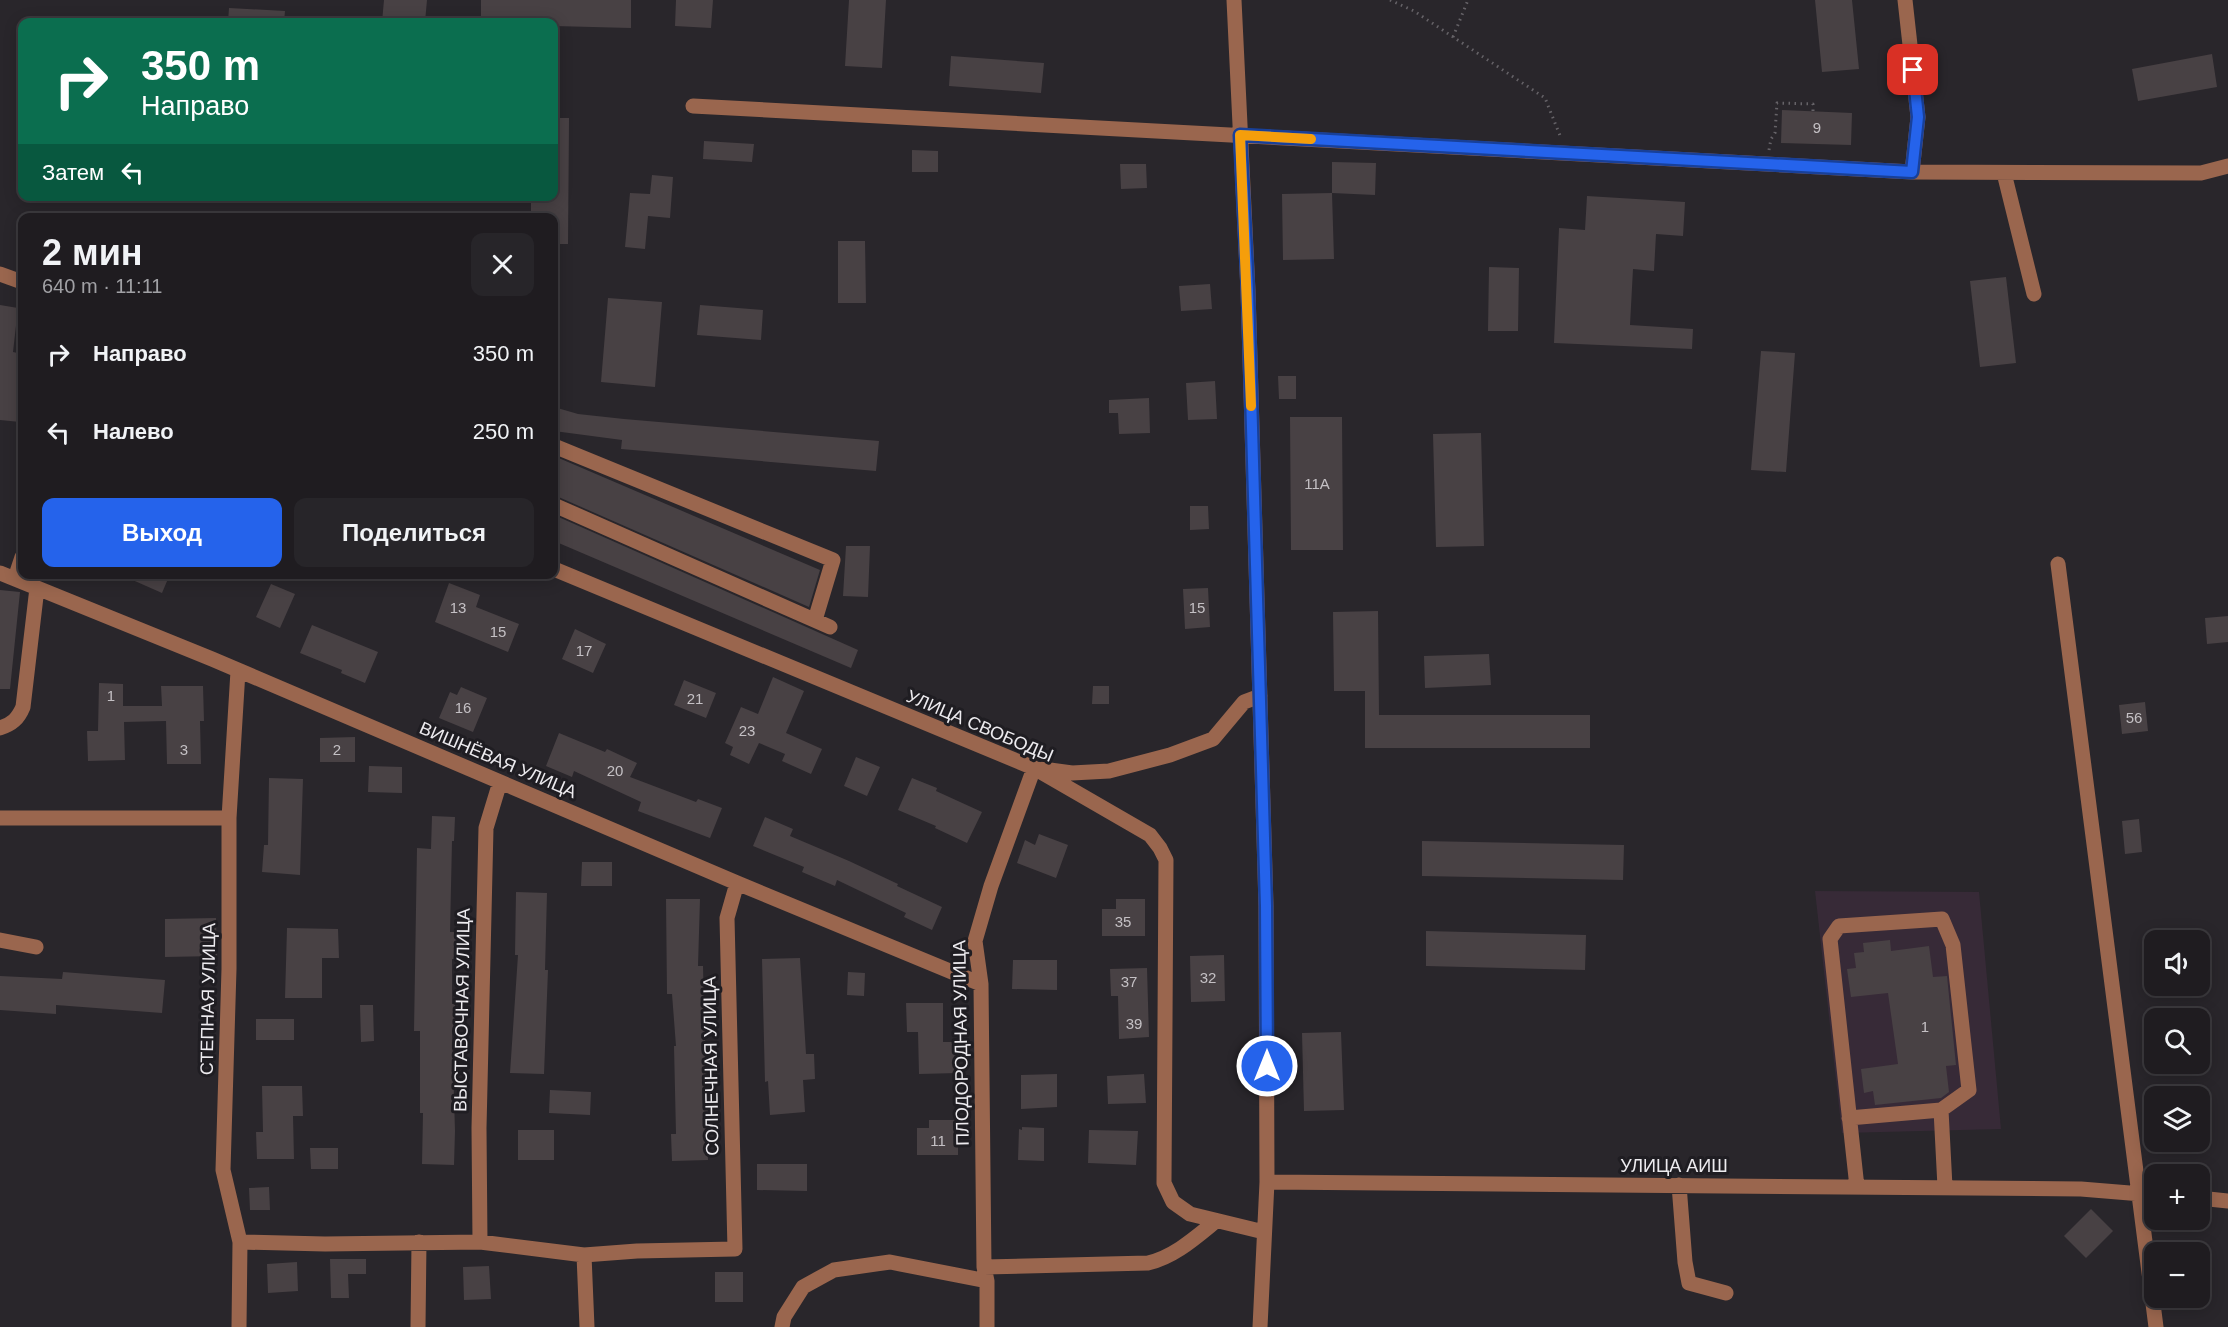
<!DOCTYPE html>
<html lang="ru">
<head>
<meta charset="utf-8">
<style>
  :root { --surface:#1f1c20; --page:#272529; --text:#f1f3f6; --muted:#a1a1a5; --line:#3c3a3e; --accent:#2563eb }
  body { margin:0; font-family:Arial,sans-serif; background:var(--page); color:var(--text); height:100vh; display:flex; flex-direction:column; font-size:22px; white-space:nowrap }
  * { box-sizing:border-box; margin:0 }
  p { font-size:20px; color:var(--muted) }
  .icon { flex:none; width:33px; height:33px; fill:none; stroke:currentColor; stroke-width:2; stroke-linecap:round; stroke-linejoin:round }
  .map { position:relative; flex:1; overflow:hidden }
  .panel { position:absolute; left:18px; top:213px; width:540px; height:366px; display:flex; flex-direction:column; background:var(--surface); border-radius:12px; box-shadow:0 3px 15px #0003,0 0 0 2px var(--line) }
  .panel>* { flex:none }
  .guide { position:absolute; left:18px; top:18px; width:540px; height:183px; border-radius:12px; box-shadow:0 3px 15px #0003,0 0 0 2px var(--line); background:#0b6e4f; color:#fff; overflow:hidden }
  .buttons { position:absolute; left:2144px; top:930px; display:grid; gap:12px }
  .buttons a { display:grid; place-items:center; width:66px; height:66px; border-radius:12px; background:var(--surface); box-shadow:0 3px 15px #0003,0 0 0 2px var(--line); font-size:30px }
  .pin { position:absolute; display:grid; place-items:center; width:51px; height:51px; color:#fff; margin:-26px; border-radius:12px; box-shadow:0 3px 9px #0006 }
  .me { position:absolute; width:66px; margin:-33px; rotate:0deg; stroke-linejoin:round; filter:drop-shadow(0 0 4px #0008) }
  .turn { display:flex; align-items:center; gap:21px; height:126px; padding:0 24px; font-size:27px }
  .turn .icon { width:78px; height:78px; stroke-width:2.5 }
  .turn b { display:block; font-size:42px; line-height:51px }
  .then { display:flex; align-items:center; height:57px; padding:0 24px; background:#0003; gap:12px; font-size:22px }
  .round { display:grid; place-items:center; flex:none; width:63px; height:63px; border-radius:12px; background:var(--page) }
  .overview { display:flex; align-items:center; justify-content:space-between; height:102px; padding:0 24px }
  h1 { font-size:36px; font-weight:700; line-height:45px }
  .button { display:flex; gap:12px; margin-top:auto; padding:12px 24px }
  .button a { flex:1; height:69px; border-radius:12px; background:var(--accent); color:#fff; font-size:24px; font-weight:700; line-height:69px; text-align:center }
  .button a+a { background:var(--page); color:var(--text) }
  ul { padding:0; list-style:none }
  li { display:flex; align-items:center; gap:18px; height:78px; padding:0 24px }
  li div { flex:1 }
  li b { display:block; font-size:22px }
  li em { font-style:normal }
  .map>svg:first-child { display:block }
  .education { fill:#372a37 }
  .building { fill:#484144 }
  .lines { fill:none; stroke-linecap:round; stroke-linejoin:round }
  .path { stroke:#666368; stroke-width:3; stroke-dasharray:1.5 4.5; stroke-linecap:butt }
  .minor { stroke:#9a664e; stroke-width:15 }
  .route-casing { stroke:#184099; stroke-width:15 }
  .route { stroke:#2563eb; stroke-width:10 }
  .slow { stroke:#f59e0b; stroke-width:10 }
  .labels { text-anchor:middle; stroke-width:6; stroke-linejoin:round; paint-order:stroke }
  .number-label { font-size:15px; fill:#c4c0c4 }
  .street-label { font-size:18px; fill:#edebef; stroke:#1f1d22 }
</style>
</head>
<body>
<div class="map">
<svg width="2228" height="1327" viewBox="0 0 2228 1327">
  <rect width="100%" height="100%" fill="#29262b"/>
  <path class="education" d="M1815,891L1979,892L2001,1129L1842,1133Z"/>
  <path class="building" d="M384,0H427L425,22H382Z
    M481,0H631V28L554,26V22H481Z
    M676,0H713L711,28L675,26Z
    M849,0H886L882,68L845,66Z
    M1815,0H1852L1859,69L1822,72Z
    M229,8L285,11L284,22H228Z
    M2212,54L2217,87L2138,101L2132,69Z
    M951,56L1044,63L1041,93L949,86Z
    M1782,110L1852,113L1851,145L1781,143Z
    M554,118H569L568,244H554V218H531V196H554Z
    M704,141L754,144L752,162L703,159Z
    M912,150L938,151V172H912Z
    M1332,162L1376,163L1375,195L1332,193Z
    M1120,164H1146L1147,188L1121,189Z
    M652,175L673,177L670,218L648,216L645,249L625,247L630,193L650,194Z
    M1332,193L1334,259L1283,260L1282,194Z
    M1587,196L1685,202L1683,236L1656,234L1654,271L1633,269L1630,325L1693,329L1692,349L1554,343L1559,228L1585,230Z
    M838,241H865L866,303H838Z
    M1489,267L1519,268L1518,331H1488Z
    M2006,277L2016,363L1980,367L1970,281Z
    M1210,284L1212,309L1181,311L1179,286Z
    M608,298L662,302L655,387L601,382Z
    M0,305L18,308L13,352L22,354L20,422L0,420Z
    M700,305L763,310L761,340L697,335Z
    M1761,351L1795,353L1786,472L1751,470Z
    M1278,376H1296V399H1279Z
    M1215,381L1217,419L1188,420L1186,383Z
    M1149,398L1150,433L1119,434L1118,413H1109V400Z
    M554,407L578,414L624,419L879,441L876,471L621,449L622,440L554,431Z
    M1290,417H1342L1343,550H1291Z
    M1481,433L1484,546L1436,547L1433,434Z
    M554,456L820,570L809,607L554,495Z
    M1190,506H1208L1209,529L1190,530Z
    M554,515L858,650L851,668L554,541Z
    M846,546H870L868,597L843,596Z
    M119,574H170L162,593Z
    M449,583L480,595L476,607L519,624L508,652L435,622Z
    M271,584L295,594L280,628L256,617Z
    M1208,588L1210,627L1185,629L1183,589Z
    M0,590L20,592L10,689H0Z
    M1378,611L1379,715H1590V748H1365V691H1334L1333,612Z
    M2228,616V642L2207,644L2205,618Z
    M312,625L378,652L365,683L341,673L342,670L300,653Z
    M575,629L606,644L593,673L562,659Z
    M1489,654L1491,685L1425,688L1424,656Z
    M773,677L804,691L786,733L822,749L811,774L782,761L785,754L759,743L749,764L730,755L733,747L725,743L741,707L758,714Z
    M684,680L716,693L706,718L674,705Z
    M99,683L123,684V706H162L161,686H203L204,721H200L201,764H167L166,721L124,722L125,760L88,761L87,731H98Z
    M1093,686H1109V704H1092Z
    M461,687L487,698L473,732L439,718L450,692L457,695Z
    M2145,702L2148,731L2122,734L2119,705Z
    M559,733L605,752L607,749L637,763L630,777L696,802L698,799L722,808L710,838L638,811L641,802L574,771L572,777L546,766Z
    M355,737V762H320V738Z
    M856,757L880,767L867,796L844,786Z
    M369,766L402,767V793L368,792Z
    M269,778L303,779L300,875L262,872L264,845H268Z
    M912,778L937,788L936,791L982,812L967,843L935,828L936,826L898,810Z
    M432,816L455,817L454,841H452L450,932H458V959H452V1004H455V1031H452L455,1131L454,1165L422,1164L423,1113H420V1031H414L417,848L431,849Z
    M765,817L793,829L790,836L849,861L898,884L897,886L942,907L932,930L904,917L906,913L837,880L835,886L802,872L804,867L753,846Z
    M2139,819L2142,852L2125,854L2122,821Z
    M1039,834L1068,845L1056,878L1017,863L1025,840L1035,845Z
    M1422,841L1624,845L1623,880L1422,876Z
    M582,862H612V886H581Z
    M516,892L547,893L545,970H548L544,1074L510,1073L518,955H515Z
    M666,899H700L698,966H703L704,1008L707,1033L705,1034L706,1090H710L711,1117L706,1118L708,1160L672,1161L671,1134H676L674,1046H676L672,994H667Z
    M1116,899H1145V936H1102V909H1116Z
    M216,918L217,956L165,957V919Z
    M287,928L338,929L339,958H322V998H285Z
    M1426,931L1586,935L1585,970L1426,966Z
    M1890,940L1891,951L1929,946L1933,977L1947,976L1956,1065L1946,1066L1949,1092L1941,1098L1875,1105L1873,1091L1864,1093L1861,1069L1898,1064L1888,993L1851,997L1847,969L1856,968L1854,953L1864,952L1863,943Z
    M1224,955L1225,1001L1191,1002L1190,956Z
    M800,958L806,1054H814L815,1079L803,1080L805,1112L770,1115L768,1081L765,1082L762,959Z
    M1013,960H1057V990L1012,989Z
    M1147,968L1149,1037L1119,1039L1118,996H1111L1110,969Z
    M63,972L165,980L162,1013L56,1005V1014L0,1010V976L62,979Z
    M848,972L865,973L864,996L847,995Z
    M906,1003H943V1042H957L958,1073L919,1074L918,1032H907Z
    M360,1005H373L374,1041L361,1042Z
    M256,1019H294V1040H256Z
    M1341,1032L1344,1110L1304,1111L1302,1033Z
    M1057,1074V1107L1021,1109V1075Z
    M1144,1074L1146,1103L1108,1104L1107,1076Z
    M262,1086H302L303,1116H293L294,1159H257L256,1132H263Z
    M550,1090L591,1092L590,1115L549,1113Z
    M929,1120H958V1155H917V1128H929Z
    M1022,1127L1044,1128V1161L1018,1160L1019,1129L1022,1130Z
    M518,1130H554V1160H518Z
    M1089,1130L1138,1131L1136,1165L1088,1163Z
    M310,1148H338V1169H311Z
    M757,1164H807V1191L757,1190Z
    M269,1187L270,1210H250L249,1188Z
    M2091,1209L2113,1231L2086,1258L2064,1236Z
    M330,1259H366V1274H348L349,1298H331Z
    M297,1262L298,1291L268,1293L267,1264Z
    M489,1266L491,1299L464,1300L463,1267Z
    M715,1272H743V1302H715Z"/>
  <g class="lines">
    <path class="path" d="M1390,0L1414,11L1545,98L1561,138
      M1453,37L1468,0
      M1769,150L1771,139L1775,133L1777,103L1813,104V112"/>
    <path class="minor" d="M1234,0L1248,291L1266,906L1267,1182L1260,1327
      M1905,0L1918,117L1912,172
      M693,106L1912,172L2201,173L2228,166
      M2004,173L2034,294
      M0,274L22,282
      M554,446L833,560L815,620
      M554,505L830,627
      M2058,564L2156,1327
      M554,569L1034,768L1150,835L1160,848L1166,860L1164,1183L1173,1202L1190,1214L1264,1232
      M0,573L212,659L737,883L981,984
      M15,578L22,557
      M238,671L229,818V969L223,1170L240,1242L239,1327
      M0,728C12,724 18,719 23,707L37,588
      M1043,769L1072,773L1109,771L1170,755L1213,739L1244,702L1260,696
      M0,818H229
      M0,940L36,947
      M1849,1118L1941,1110
      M1267,1182L2081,1189L2154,1195
      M1679,1185L1685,1262L1689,1283L1726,1293
      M1857,1187L1830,939L1839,926L1942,919L1953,945L1969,1090L1941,1110L1945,1187
      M2199,1198L2228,1201
      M240,1242L325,1244L480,1242L584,1255L637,1251L735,1249L727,918L737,883
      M480,1242L479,1128L486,828L500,782
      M584,1255L587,1327
      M984,1267L1148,1263C1174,1257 1195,1238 1216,1221
      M418,1327L419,1242
      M782,1327L784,1317L803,1287L834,1270L890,1262L987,1281
      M987,1327V1281L984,1267L981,984L975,941L991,886L1034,768"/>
  </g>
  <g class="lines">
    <defs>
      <path id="route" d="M1267,1066L1266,906L1248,291L1240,135L1912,172L1918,117L1913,70"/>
    </defs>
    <use href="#route" class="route-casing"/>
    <use href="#route" class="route"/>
    <path class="slow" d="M1251,406L1240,135L1311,139"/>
  </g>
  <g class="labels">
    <g class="number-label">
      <text x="1817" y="133">9</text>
      <text x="1317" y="489">11А</text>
      <text x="458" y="613">13</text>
      <text x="1197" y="613">15</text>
      <text x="498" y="637">15</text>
      <text x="584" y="656">17</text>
      <text x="111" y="701">1</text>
      <text x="695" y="704">21</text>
      <text x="463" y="713">16</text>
      <text x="2134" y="723">56</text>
      <text x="747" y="736">23</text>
      <text x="184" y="755">3</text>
      <text x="337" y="755">2</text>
      <text x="615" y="776">20</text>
      <text x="1123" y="927">35</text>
      <text x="1208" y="983">32</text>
      <text x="1129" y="987">37</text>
      <text x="1134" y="1029">39</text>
      <text x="1925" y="1032">1</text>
      <text x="938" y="1146">11</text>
    </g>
    <g class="street-label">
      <text transform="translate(980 726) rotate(23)" y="6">УЛИЦА СВОБОДЫ</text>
      <text transform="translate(498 760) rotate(23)" y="6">ВИШНЁВАЯ УЛИЦА</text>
      <text transform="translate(208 999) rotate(-89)" y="6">СТЕПНАЯ УЛИЦА</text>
      <text transform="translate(462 1010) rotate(-89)" y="6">ВЫСТАВОЧНАЯ УЛИЦА</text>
      <text transform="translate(961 1043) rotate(-91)" y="6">ПЛОДОРОДНАЯ УЛИЦА</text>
      <text transform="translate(711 1066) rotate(-91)" y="6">СОЛНЕЧНАЯ УЛИЦА</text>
      <text x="1674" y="1172">УЛИЦА АИШ</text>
    </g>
  </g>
</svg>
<div class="buttons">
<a><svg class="icon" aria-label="sound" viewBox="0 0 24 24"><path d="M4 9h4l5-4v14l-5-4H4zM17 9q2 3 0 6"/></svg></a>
<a><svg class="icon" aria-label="search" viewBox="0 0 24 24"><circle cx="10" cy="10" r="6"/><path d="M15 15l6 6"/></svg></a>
<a><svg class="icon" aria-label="layers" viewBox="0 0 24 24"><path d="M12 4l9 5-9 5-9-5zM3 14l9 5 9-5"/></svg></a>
<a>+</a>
<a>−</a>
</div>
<div class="pin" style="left:1913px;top:70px;background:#d93025"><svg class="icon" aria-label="arrive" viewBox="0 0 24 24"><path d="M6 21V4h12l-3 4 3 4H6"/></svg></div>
<svg class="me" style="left:1267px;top:1066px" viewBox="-20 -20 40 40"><circle r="17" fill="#2563eb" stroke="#fff" stroke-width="3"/><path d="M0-11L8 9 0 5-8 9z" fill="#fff"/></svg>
<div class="guide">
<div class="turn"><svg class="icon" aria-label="right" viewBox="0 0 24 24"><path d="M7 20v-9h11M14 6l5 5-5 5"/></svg><div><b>350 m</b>Направо</div></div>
<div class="then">Затем<svg class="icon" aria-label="left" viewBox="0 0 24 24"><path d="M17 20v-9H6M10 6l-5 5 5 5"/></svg></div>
</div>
<section class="panel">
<div class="overview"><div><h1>2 мин</h1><p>640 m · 11:11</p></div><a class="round"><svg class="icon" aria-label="close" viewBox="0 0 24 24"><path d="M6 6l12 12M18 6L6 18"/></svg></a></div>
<ul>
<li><svg class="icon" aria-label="right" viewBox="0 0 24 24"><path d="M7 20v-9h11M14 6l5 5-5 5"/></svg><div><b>Направо</b></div><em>350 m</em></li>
<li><svg class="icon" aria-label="left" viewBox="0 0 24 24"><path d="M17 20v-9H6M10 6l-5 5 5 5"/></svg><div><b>Налево</b></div><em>250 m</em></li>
</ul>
<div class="button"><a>Выход</a><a>Поделиться</a></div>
</section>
</div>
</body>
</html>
